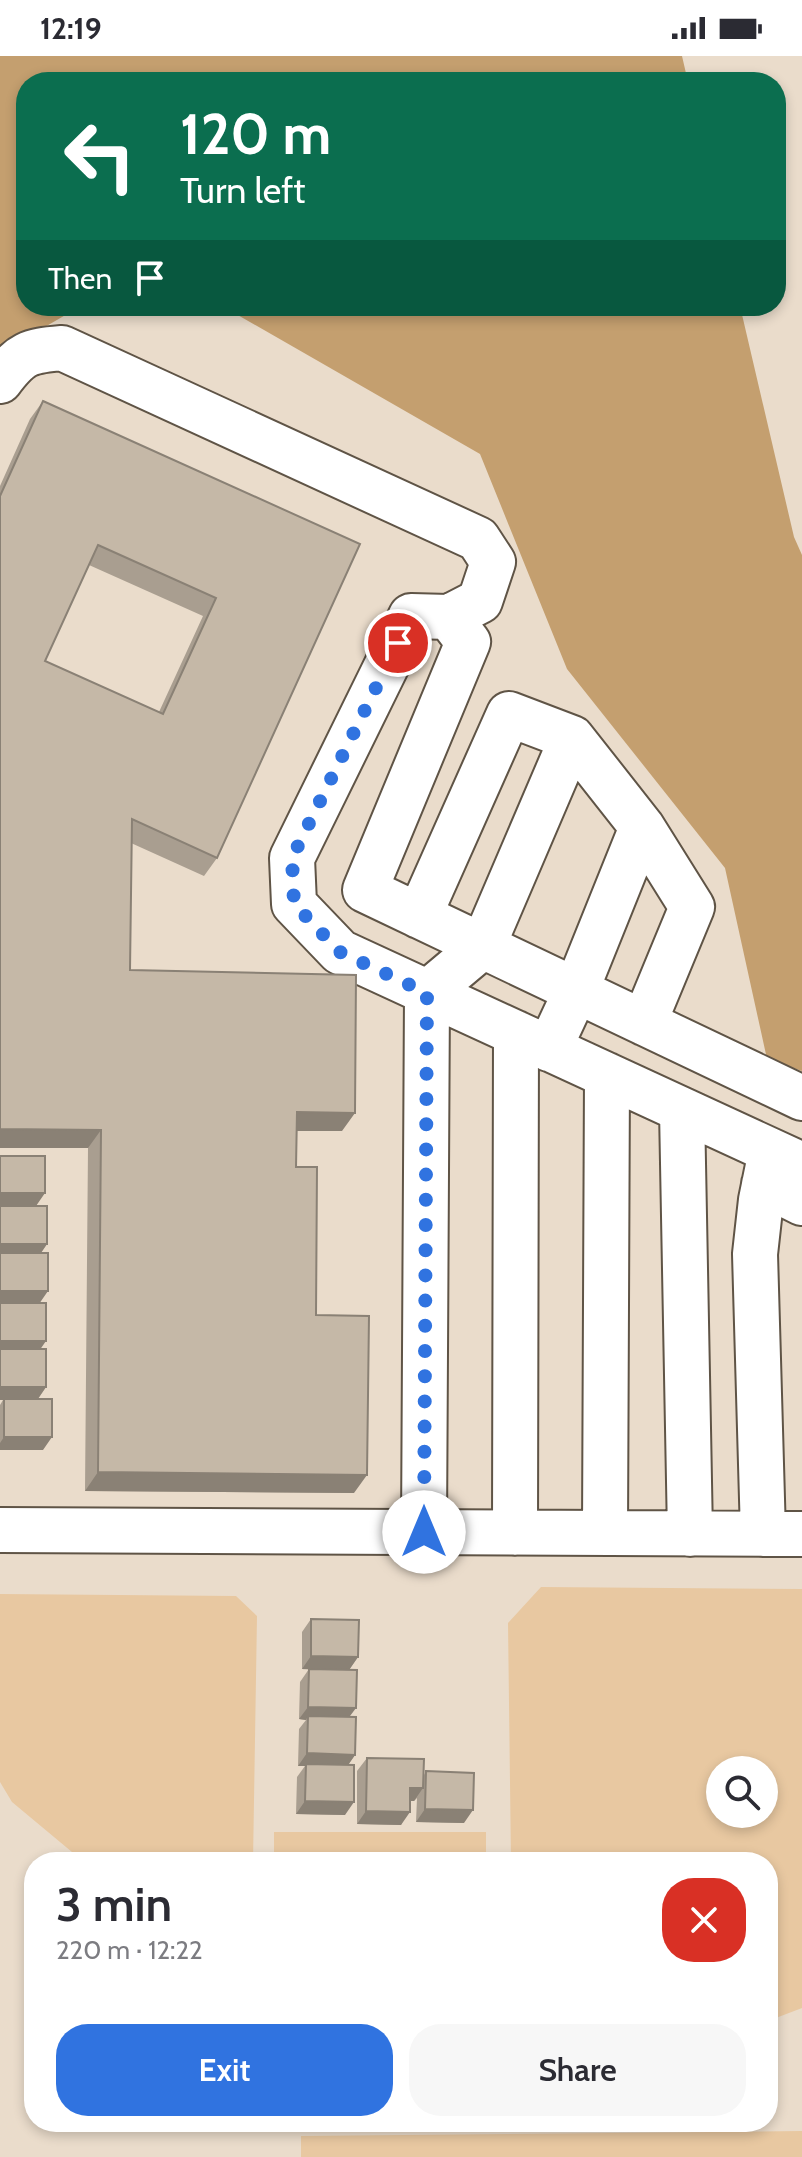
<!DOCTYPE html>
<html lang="en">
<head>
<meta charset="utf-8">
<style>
  :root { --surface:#fff; --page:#f7f7f7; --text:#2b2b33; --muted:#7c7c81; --accent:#3073e0 }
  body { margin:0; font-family:Cabin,sans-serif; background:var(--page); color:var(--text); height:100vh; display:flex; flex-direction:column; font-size:30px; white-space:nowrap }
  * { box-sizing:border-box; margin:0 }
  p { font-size:26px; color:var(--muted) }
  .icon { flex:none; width:44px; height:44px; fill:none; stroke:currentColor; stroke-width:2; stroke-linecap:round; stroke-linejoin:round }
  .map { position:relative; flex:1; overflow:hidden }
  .side { position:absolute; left:24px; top:1796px; width:754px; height:280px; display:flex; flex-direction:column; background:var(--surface); border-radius:32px; box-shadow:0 4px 12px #0003 }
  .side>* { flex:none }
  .top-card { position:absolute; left:16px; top:16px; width:770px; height:244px; border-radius:32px; box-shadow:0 4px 12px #0003; background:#0b6e4f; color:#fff; overflow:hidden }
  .buttons { position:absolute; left:706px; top:1700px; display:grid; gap:16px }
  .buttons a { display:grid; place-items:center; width:72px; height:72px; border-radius:50%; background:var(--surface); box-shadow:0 4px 12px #0003; font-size:40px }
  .pin { position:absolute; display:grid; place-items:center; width:68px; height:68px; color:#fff; margin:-34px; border:4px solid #fff; border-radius:50%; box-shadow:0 2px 8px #0007 }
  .me { position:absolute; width:88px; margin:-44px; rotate:0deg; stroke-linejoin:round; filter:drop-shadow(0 0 6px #0008) }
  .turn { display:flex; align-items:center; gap:28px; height:168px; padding:0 32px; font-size:36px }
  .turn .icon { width:104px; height:104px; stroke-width:2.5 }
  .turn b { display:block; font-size:56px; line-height:68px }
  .then { display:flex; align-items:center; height:76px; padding:0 32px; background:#0003; gap:16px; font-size:30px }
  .round { display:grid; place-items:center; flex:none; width:84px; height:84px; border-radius:32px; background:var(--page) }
  .head { display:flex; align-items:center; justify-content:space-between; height:136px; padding:0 32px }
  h1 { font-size:48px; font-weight:600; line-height:60px }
  .button { display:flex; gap:16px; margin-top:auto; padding:16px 32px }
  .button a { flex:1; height:92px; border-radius:32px; background:var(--accent); color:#fff; font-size:32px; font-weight:600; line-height:92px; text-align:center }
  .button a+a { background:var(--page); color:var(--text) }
  .status { display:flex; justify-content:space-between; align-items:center; height:56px; padding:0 40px; background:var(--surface); direction:ltr }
  .status svg { height:22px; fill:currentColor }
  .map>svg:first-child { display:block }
  .green { fill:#e8c8a1; fill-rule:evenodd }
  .forest { fill:#c49f6f }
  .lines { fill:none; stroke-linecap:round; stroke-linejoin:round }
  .minor-casing { stroke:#5f5446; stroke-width:48 }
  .minor { stroke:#fff; stroke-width:44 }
  .wall { fill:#a99e90; fill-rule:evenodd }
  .shaded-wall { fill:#8a8175 }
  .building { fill:#c5b8a7; stroke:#8a8175; stroke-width:2; fill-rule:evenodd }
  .route { stroke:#3073e0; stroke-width:14; stroke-dasharray:0 25.2 }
</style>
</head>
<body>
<div class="status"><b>12:19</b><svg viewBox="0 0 49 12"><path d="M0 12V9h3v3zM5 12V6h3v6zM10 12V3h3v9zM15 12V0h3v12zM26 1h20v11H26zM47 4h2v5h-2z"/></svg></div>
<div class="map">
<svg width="802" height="2101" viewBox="0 0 802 2101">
  <rect width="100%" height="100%" fill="#eadccb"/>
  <path class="green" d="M541,1531L802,1533V1952L768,1965V1806H511L508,1567ZM720,1714H764V1758H720Z
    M0,1538L236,1540L257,1560L253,1806H84L12,1746L0,1726Z
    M274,1776H486V1806H274Z
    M802,2075V2101H301V2080Z"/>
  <path class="forest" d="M0,0H682L688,26H26V250H81L0,297Z
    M222,250H740L794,481L802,499V1015L767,1003L725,812L567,613L480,398Z"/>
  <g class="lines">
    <defs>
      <path id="minor" d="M0,325C21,297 28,295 62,292L478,483L493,506L480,545L449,561L411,560L292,802L294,848L340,896L802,1109
        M449,561L468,586L365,834L802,1042
        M419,860L509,658L572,682
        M549,993L576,935L642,771
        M682,1054L690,1478
        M764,1128L802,1147
        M0,1474L802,1478
        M424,1476L427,937L483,890L572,682L642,771L692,851L644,967
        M515,1477L516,977
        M605,1477L607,1019
        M763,1478L755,1198L761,1144L771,1095"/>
    </defs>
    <use href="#minor" class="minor-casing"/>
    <use href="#minor" class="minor"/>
  </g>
  <path class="wall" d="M43,345L360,488L217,802L204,820L131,787L130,914L342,1075H297L296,1111L316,1259L354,1437L85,1435L88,1092H0V430L30,363ZM89,509L203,560L159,656L45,605Z
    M36,1150L47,1188L41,1197L40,1247L41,1293L46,1331L38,1343L43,1394H0V1349L3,1344H0Z
    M311,1563L358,1601L349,1614L302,1613V1576Z
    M309,1613L350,1661L355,1699L348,1709L345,1759L296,1758L297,1721L305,1710H298L299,1673L306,1664L299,1663L300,1626Z
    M367,1702L424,1719L426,1715L464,1767L416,1766L417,1742L414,1745H410L401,1769L357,1768V1715Z"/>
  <path class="shaded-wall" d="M297,1056L355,1057L342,1075H284Z
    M0,1073L101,1074L88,1092H0Z
    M0,1137H45L36,1150H0Z
    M0,1188H47L38,1201H0Z
    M0,1235H48L39,1248H0Z
    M0,1285H46L37,1298H0Z
    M0,1331H46L37,1344H0Z
    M4,1381H52L43,1394H0V1387Z
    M98,1416L367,1419L354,1437L85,1435Z
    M311,1600L358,1601L349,1614L302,1613Z
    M308,1651L356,1652L347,1664L308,1660L306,1664L299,1663Z
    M307,1697L355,1699L346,1712L306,1708L305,1710H298Z
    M410,1732H423L414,1745H401Z
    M305,1745L354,1746L345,1759L296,1758Z
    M425,1753L473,1754L464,1767L416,1766Z
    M366,1755L410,1756L401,1769L357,1768Z"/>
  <path class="building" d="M43,345L360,488L217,802L132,763L130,914L356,919L355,1057L297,1056L296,1111H317L316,1259L369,1260L367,1419L98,1416L101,1074L0,1073V440ZM98,489L216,542L163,658L45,605Z
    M0,1100H45V1137H0Z
    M0,1150H47V1188H0Z
    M0,1197H48V1235H0Z
    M0,1247H46V1285H0Z
    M0,1293H46V1331H0Z
    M4,1343H52V1381H4Z
    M311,1563L359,1564L358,1601L311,1600Z
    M309,1613L357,1614L356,1652L308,1651Z
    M308,1660L356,1661L355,1699L307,1697Z
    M367,1702L424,1703L423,1732H410V1756L366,1755Z
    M306,1708L354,1709V1746L305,1745Z
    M426,1715L474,1717L473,1754L425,1753Z"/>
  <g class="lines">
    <path class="route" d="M398,587L292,802L294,848L340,896L427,937L424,1476"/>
  </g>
</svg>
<div class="buttons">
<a><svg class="icon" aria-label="search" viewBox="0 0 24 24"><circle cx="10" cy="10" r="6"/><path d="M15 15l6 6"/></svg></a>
</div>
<div class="pin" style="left:398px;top:587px;background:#d93025"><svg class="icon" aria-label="arrive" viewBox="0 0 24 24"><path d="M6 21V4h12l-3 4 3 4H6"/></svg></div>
<svg class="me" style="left:424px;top:1476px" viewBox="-20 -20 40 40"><circle r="19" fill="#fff"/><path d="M0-13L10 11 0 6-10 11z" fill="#3073e0"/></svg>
<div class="top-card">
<div class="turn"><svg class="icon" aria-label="left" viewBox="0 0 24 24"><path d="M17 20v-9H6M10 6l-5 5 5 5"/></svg><div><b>120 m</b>Turn left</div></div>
<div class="then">Then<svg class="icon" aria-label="arrive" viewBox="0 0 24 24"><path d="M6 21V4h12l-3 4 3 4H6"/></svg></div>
</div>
<section class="side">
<div class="head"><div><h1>3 min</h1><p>220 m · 12:22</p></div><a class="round" style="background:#d93025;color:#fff"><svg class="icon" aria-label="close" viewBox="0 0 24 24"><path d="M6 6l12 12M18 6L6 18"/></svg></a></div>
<div class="button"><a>Exit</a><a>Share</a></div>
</section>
</div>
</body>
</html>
